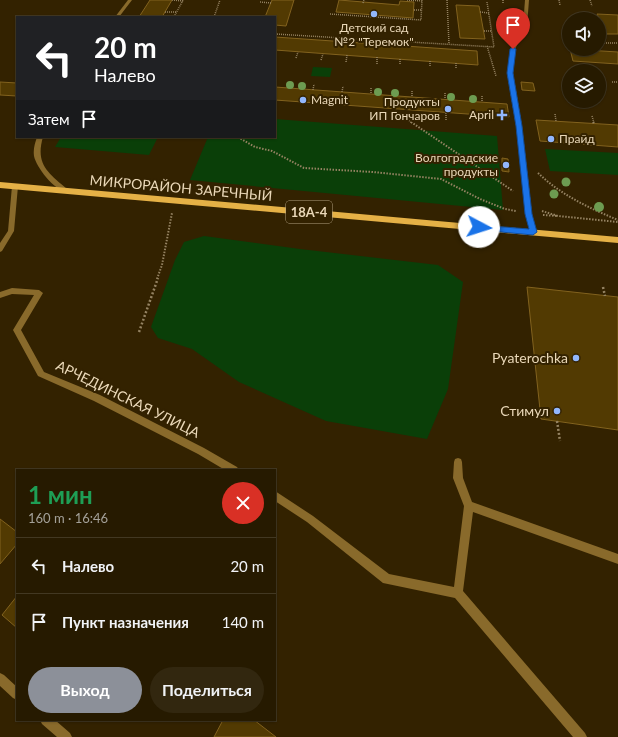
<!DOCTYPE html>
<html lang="ru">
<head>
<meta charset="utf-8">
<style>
  :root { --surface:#261a00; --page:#32270f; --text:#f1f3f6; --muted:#a4a199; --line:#423822; --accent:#8c9099 }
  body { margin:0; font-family:Lato,sans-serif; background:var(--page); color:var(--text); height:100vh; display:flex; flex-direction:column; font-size:15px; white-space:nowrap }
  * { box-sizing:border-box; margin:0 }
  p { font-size:13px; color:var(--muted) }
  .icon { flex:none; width:22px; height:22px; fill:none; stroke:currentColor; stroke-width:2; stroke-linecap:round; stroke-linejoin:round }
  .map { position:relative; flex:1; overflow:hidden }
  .drawer { position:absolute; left:16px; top:469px; width:260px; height:252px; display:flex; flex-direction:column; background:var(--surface); border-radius:0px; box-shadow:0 1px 3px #0004,0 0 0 1px var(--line) }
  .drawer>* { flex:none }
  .banner { position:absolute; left:16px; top:16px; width:260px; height:122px; border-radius:0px; box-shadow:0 1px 3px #0004,0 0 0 1px var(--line); background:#202124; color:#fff; overflow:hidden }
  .controls { position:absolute; left:562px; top:12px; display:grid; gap:8px }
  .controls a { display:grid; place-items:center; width:44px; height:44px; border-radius:50%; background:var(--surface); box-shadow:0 1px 3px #0004,0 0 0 1px var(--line); font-size:20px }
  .pin { position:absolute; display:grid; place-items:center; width:34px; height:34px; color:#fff; margin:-41px -17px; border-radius:50% 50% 50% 0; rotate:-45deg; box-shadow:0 0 4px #0007 }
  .pin .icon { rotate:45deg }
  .me { position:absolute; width:44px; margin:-22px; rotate:95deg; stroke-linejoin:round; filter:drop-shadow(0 0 3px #0008) }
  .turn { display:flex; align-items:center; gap:14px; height:84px; padding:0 12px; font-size:18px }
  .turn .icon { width:52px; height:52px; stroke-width:2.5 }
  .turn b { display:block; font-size:28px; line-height:34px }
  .then { display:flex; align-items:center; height:38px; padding:0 12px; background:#0003; gap:8px; font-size:15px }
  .round { display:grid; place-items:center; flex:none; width:42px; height:42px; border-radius:21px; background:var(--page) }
  .overview { display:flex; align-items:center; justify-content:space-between; height:68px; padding:0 12px }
  h1 { font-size:24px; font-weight:700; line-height:30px; color:#1e9e55 }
  .cta { display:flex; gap:8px; margin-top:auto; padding:8px 12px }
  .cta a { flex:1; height:46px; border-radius:24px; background:var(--accent); color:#fff; font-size:16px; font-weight:700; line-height:46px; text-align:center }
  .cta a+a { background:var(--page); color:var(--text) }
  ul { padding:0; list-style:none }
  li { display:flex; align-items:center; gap:12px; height:56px; padding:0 12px; border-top:1px solid var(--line) }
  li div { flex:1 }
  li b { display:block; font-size:15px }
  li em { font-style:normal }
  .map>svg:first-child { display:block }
  .green { fill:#0a3f08 }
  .building { fill:#523a02; stroke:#82621e }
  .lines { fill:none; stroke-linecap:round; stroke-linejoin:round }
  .path-far2 { stroke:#958362; stroke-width:1.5; stroke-dasharray:1 1; stroke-linecap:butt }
  .path-far1 { stroke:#958362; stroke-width:2; stroke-dasharray:1.5 1.5; stroke-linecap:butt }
  .path { stroke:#958362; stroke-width:2.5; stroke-dasharray:2 2; stroke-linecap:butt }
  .street { fill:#896a2b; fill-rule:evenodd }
  .primary { fill:#e5b146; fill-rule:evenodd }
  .tree { fill:#6d9c51 }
  .route { fill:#1a73e8; stroke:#114b97 }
  .poi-dot { fill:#92b7fd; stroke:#320; stroke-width:1.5 }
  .labels { text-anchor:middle; stroke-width:4; stroke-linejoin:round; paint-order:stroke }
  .far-poi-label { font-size:12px; fill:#ead8b8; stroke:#320; text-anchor:end }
  .shield { fill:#320; stroke:#b3a181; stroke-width:1 }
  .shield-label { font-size:13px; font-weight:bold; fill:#ead8b8 }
  .street-label { font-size:14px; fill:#ead8b8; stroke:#320 }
  .poi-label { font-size:14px; fill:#ead8b8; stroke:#320; text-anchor:end }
</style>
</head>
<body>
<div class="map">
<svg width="618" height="737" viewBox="0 0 618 737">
  <rect width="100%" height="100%" fill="#320"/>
  <path class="green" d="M313,67L332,68L330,77L311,76Z
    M275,119L497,136L503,210L190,180L208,137H275Z
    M61,137H158L149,155L55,147Z
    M545,149L618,153V175L550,171Z
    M204,236L300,249L438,265L463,282L448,389L427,439L326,421L239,382L192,349L158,338L151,327L175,260L184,242Z"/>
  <path class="building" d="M150,0H172L162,17H139Z
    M272,0H294L286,26L275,25V17H265Z
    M339,0L399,5L400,1L414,2L413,18L336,12Z
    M456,5L479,6L485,39L460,38Z
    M597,14L618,15V34H606Z
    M275,37L477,51L478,65L275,50Z
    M570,49L618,52V64L573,61Z
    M0,82L17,83V96L0,95Z
    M521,82L533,83L535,91L522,90Z
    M275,87L507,104L509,117L275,100Z
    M536,120L618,125V147L540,141Z
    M502,158L508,159L509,172L502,171Z
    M527,287L618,297V430L541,419Z
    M0,519L17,532V544L0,564Z
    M17,596V628L2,615Z
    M223,720H254L276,737H214Z"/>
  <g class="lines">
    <path class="path-far2" d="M172,0L183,1
      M407,0L422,1
      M447,0L449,44
      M503,0V4
      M559,0L560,5
      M590,0L592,6
      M260,2L271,3
      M363,3L364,0
      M414,10H421
      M165,12H176
      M480,12L489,13
      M330,14L421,20L422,0
      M255,16L265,17
      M174,17L183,0
      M214,17L220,0
      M599,23H602
      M484,31H491
      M275,34L494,47L487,2
      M604,43H618
      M487,46L496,76
      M275,53L276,50
      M377,57V64
      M296,58L298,52
      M400,59V65
      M321,60L323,54
      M430,61V67
      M346,62L347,55
      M456,63V69
      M612,82H618
      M275,86L276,81
      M371,88V94
      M313,90L314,84
      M412,91V97
      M342,92L343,86
      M445,93V99
      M482,96V102
      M446,113V120
      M555,114L556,121
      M592,116L594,123
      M404,117L412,123"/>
    <path class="path-far1" d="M411,122L513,191
      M593,122L594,124
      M238,137L255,147L272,151L304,168L373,172L441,179L480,199L505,209L516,211
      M538,173C561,195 589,208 618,220
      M542,211L558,216L618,222
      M543,215L558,216
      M157,279L162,265L172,213"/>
    <path class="path" d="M603,287L605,296
      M139,332L158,278
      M557,421L560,441"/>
    <path class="street" d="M128,0H132L119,17H115Z
      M525,0H529L527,26L515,49L513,73L522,126L532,214L536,232L533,234L530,232L526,214L516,126L507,73L511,49L523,26Z
      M37,137H43C35,164 48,173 67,189V191C56,193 36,167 34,156C33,149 35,143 37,137Z
      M15,184L18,186L14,231L2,251L0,252V243L8,231L12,186Z
      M12,288L39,290L43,293L21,330L44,372L100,395L204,448L237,467L239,470H225L198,454L94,401L38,376L13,330L34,295L12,294L0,298V292Z
      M458,458L461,459L462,462L463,478L472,502L618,554V564L473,512L463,591L585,733L587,737H573L455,598L383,583L307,522L275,501V491L313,516L389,574L454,587L464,506L453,478L454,462L455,459Z
      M0,673L4,675L17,687V700L13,698L0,686Z
      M40,720H55L70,733L72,737H57L42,724Z"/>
    <path class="primary" d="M0,182L618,237V243L0,188Z"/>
  </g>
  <g class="tree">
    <circle cx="290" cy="85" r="4"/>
    <circle cx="302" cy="86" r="4"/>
    <circle cx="378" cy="92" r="4"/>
    <circle cx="395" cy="93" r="4"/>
    <circle cx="451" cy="97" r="4"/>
    <circle cx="473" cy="99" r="4"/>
    <circle cx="566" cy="182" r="4.5"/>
    <circle cx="554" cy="194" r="4.5"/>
    <circle cx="599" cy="207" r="5"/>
  </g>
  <path class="route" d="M513,47L516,49L513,73L522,126L532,214L537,232L533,235L479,230L476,227L479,225L529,229L525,214L516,126L507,73L510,49Z"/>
  <g class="poi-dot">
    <circle cx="374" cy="14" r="4"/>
    <circle cx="303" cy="100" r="4"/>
    <circle cx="448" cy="109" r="4"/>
    <path d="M500 109h4v4h4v4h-4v4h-4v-4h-4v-4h4z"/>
    <circle cx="551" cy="139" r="4"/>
    <circle cx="506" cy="165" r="4"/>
    <circle cx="576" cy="358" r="4"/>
    <circle cx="557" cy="411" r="4"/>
  </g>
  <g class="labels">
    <g class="far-poi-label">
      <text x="374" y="32" text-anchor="middle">Детский сад<tspan x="374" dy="14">№2 "Теремок"</tspan></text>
      <text x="311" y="104" text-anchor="start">Magnit</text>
      <text x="440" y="106">Продукты<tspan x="440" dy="14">ИП Гончаров</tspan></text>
      <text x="494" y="119">April</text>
      <text x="559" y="143" text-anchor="start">Прайд</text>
      <text x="498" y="162">Волгоградские<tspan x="498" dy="14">продукты</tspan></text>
    </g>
    <rect class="shield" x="286" y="201" width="46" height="22" rx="3"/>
    <g class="shield-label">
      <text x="309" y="217">18А-4</text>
    </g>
    <g class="street-label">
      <text transform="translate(181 188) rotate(5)" y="5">МИКРОРАЙОН ЗАРЕЧНЫЙ</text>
      <text transform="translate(128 399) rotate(26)" y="5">АРЧЕДИНСКАЯ УЛИЦА</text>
    </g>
    <g class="poi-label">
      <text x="568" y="363">Pyaterochka</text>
      <text x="549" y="416">Стимул</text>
    </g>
  </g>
</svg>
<div class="controls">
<a><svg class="icon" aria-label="sound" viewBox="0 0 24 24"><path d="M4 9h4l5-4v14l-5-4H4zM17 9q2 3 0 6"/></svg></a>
<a><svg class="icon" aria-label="layers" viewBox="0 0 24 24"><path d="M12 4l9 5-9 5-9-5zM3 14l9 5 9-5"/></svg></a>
</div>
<div class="pin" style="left:513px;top:49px;background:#d93025"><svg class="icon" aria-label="arrive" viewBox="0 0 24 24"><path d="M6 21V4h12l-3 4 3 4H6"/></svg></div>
<svg class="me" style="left:479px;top:227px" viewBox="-20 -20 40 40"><circle r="19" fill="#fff"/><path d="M0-13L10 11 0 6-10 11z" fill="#1a73e8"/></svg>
<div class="banner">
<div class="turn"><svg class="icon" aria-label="left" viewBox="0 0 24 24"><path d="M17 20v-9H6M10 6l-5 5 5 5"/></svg><div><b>20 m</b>Налево</div></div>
<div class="then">Затем<svg class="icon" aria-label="arrive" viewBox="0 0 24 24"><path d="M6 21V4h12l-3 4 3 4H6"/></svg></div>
</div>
<section class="drawer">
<div class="overview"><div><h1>1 мин</h1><p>160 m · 16:46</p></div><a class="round" style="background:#d93025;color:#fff"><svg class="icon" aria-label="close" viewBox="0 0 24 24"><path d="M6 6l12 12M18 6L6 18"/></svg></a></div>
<ul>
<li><svg class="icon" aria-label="left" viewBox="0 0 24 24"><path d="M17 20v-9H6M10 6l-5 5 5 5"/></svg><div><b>Налево</b></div><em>20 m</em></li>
<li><svg class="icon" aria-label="arrive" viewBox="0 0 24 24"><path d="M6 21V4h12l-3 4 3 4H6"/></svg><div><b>Пункт назначения</b></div><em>140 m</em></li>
</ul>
<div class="cta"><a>Выход</a><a>Поделиться</a></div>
</section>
</div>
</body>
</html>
